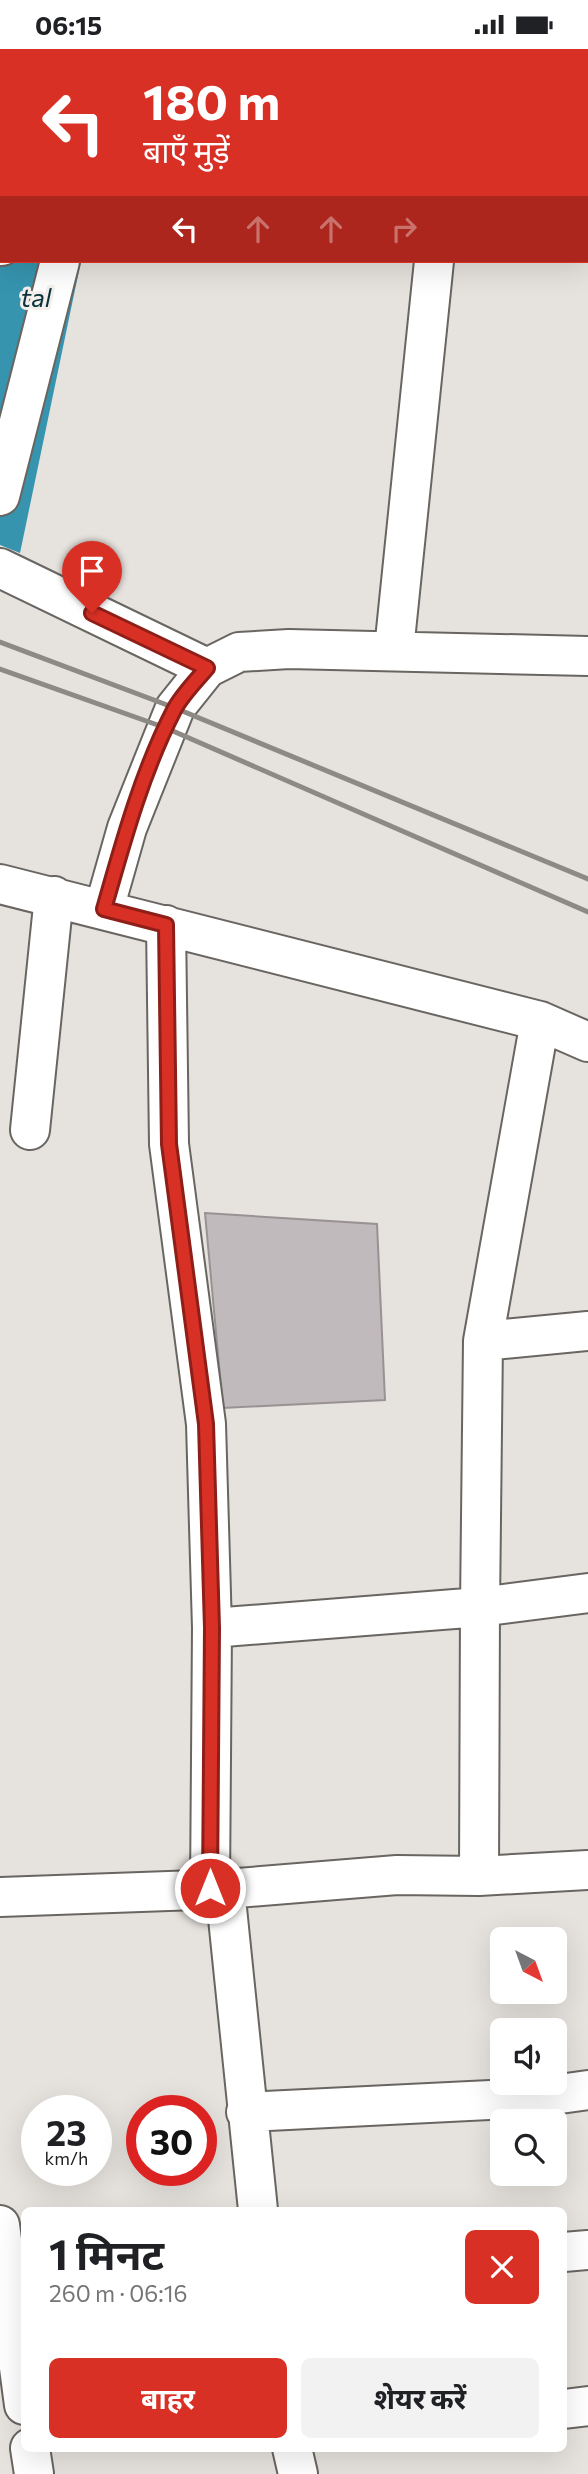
<!DOCTYPE html>
<html lang="hi">
<head>
<meta charset="utf-8">
<style>
  :root { --surface:#fff; --page:#f2f2f2; --text:#202124; --muted:#757577; --accent:#d93025 }
  body { margin:0; font-family:Commissioner,"Noto Sans Devanagari",sans-serif; background:var(--page); color:var(--text); height:100vh; display:flex; flex-direction:column; font-size:26px; white-space:nowrap }
  * { box-sizing:border-box; margin:0 }
  p { font-size:23px; color:var(--muted) }
  .icon { flex:none; width:38px; height:38px; fill:none; stroke:currentColor; stroke-width:2; stroke-linecap:round; stroke-linejoin:round }
  .map { position:relative; flex:1; overflow:hidden }
  .sheet { position:absolute; left:21px; top:2158px; width:546px; height:245px; display:flex; flex-direction:column; background:var(--surface); border-radius:10px; box-shadow:0 7px 28px #0002 }
  .sheet>* { flex:none }
  .guide { position:absolute; left:0px; top:0px; width:588px; height:214px; box-shadow:0 7px 28px #0002; background:#d93025; color:#fff; overflow:hidden }
  .needle { width:46px; rotate:139deg }
  .fabs { position:absolute; left:490px; top:1878px; display:grid; gap:14px }
  .fabs a { display:grid; place-items:center; width:77px; height:77px; border-radius:10px; background:var(--surface); box-shadow:0 7px 28px #0002; font-size:35px }
  .speed { position:absolute; left:21px; top:2046px; display:flex; gap:14px; font-size:35px; font-weight:700; text-align:center }
  .speed>* { display:grid; place-content:center; width:91px; height:91px; border-radius:50%; background:var(--surface); box-shadow:0 7px 28px #0002; line-height:1 }
  .speed small { font-size:18px; font-weight:400 }
  .speed .limit { border:10px solid #d22; background:#fff; color:#111 }
  .pin { position:absolute; display:grid; place-items:center; width:60px; height:60px; color:#fff; margin:-72px -30px; border-radius:50% 50% 50% 0; rotate:-45deg; box-shadow:0 0 7px #0007 }
  .pin .icon { rotate:45deg }
  .me { position:absolute; width:77px; margin:-38px; rotate:0deg; stroke-linejoin:round; filter:drop-shadow(0 0 5px #0008) }
  .turn { display:flex; align-items:center; gap:24px; height:147px; padding:0 28px; font-size:32px }
  .turn .icon { width:91px; height:91px; stroke-width:2.5 }
  .turn b { display:block; font-size:49px; line-height:60px }
  .lanes { display:flex; align-items:center; height:66px; padding:0 28px; background:#0003; justify-content:center; gap:35px; direction:ltr }
  .lanes .off { opacity:.35 }
  .round { display:grid; place-items:center; flex:none; width:74px; height:74px; border-radius:10px; background:var(--page) }
  .head { display:flex; align-items:center; justify-content:space-between; height:119px; padding:0 28px }
  h1 { font-size:42px; font-weight:700; line-height:52px }
  .cta { display:flex; gap:14px; margin-top:auto; padding:14px 28px }
  .cta a { flex:1; height:80px; border-radius:10px; background:var(--accent); color:#fff; font-size:28px; font-weight:700; line-height:80px; text-align:center }
  .cta a+a { background:var(--page); color:var(--text) }
  .status { display:flex; justify-content:space-between; align-items:center; height:49px; padding:0 35px; background:var(--surface); direction:ltr }
  .status svg { height:19px; fill:currentColor }
  .map>svg:first-child { display:block }
  .water { fill:#3694af }
  .building { fill:#c1babc; stroke:#999294; stroke-width:2 }
  .lines { fill:none; stroke-linecap:round; stroke-linejoin:round }
  .minor-casing { stroke:#696561; stroke-width:42 }
  .minor { stroke:#fff; stroke-width:38 }
  .rail { stroke:#8d8a86; stroke-width:5 }
  .route-casing { stroke:#8d1f18; stroke-width:18 }
  .route { stroke:#d93025; stroke-width:12 }
  .labels { text-anchor:middle; stroke-width:6; stroke-linejoin:round; paint-order:stroke }
  .water-label { font-size:26px; font-style:italic; fill:#06333e; stroke:#f4efea }
</style>
</head>
<body>
<div class="status"><b>06:15</b><svg viewBox="0 0 49 12"><path d="M0 12V9h3v3zM5 12V6h3v6zM10 12V3h3v9zM15 12V0h3v12zM26 1h20v11H26zM47 4h2v5h-2z"/></svg></div>
<div class="map">
<svg width="588" height="2425" viewBox="0 0 588 2425">
  <rect width="100%" height="100%" fill="#e6e2dd"/>
  <path class="water" d="M0,0H125L2,2V212H81L20,504L0,496Z"/>
  <path class="building" d="M205,1164L377,1175L385,1351L223,1359Z"/>
  <g class="lines">
    <defs>
      <path id="minor" d="M106,2V0
        M456,2V0
        M0,7H2
        M0,197H2
        M0,447L60,212
        M0,519L207,619
        M394,601L434,212
        M0,835L540,972L588,993
        M104,860L127,779L175,659L207,619L239,603L289,600L588,607
        M166,876L169,1095L206,1375L212,1579
        M30,1081L54,847
        M483,1292L588,1282
        M479,1827L480,1558L588,1544
        M210,1839L212,1579L480,1558L483,1292L540,972
        M225,1840L258,2161
        M0,1848L225,1840L397,1826L479,1827L588,1821
        M246,2063L531,2049L588,2041
        M0,2176L24,2356
        M564,2203L588,2201
        M564,2360L588,2357
        M30,2399L34,2425
        M292,2399L298,2425"/>
    </defs>
    <use href="#minor" class="minor-casing"/>
    <use href="#minor" class="minor"/>
    <path class="rail" d="M0,593L175,659L588,830
      M0,620L166,679L588,863"/>
  </g>
  <g class="lines">
    <defs>
      <path id="route" d="M92,564L207,619C196,632 182,646 174,661C142,723 123,793 104,860L166,876L169,1095L206,1375L212,1579L210,1839"/>
    </defs>
    <use href="#route" class="route-casing"/>
    <use href="#route" class="route"/>
  </g>
  <g class="labels">
    <g class="water-label">
      <text x="36" y="258">tal</text>
    </g>
  </g>
</svg>
<div class="fabs">
<a><svg class="needle" viewBox="-14 -14 28 28"><path d="M0-13l5 13h-10z" fill="#e53935"/><path d="M0 13l5-13h-10z" fill="#757577"/></svg></a>
<a><svg class="icon" aria-label="sound" viewBox="0 0 24 24"><path d="M4 9h4l5-4v14l-5-4H4zM17 9q2 3 0 6"/></svg></a>
<a><svg class="icon" aria-label="search" viewBox="0 0 24 24"><circle cx="10" cy="10" r="6"/><path d="M15 15l6 6"/></svg></a>
</div>
<div class="speed"><div>23<small>km/h</small></div><div class="limit">30</div></div>
<div class="pin" style="left:92px;top:564px;background:#d93025"><svg class="icon" aria-label="arrive" viewBox="0 0 24 24"><path d="M6 21V4h12l-3 4 3 4H6"/></svg></div>
<svg class="me" style="left:210px;top:1839px" viewBox="-20 -20 40 40"><circle r="17" fill="#d93025" stroke="#fff" stroke-width="3"/><path d="M0-11L8 9 0 5-8 9z" fill="#fff"/></svg>
<div class="guide">
<div class="turn"><svg class="icon" aria-label="left" viewBox="0 0 24 24"><path d="M17 20v-9H6M10 6l-5 5 5 5"/></svg><div><b>180 m</b>बाएँ मुड़ें</div></div>
<div class="lanes"><svg class="icon" aria-label="left" viewBox="0 0 24 24"><path d="M17 20v-9H6M10 6l-5 5 5 5"/></svg><svg class="icon off" aria-label="ahead" viewBox="0 0 24 24"><path d="M12 20V5M6 11l6-6 6 6"/></svg><svg class="icon off" aria-label="ahead" viewBox="0 0 24 24"><path d="M12 20V5M6 11l6-6 6 6"/></svg><svg class="icon off" aria-label="right" viewBox="0 0 24 24"><path d="M7 20v-9h11M14 6l5 5-5 5"/></svg></div>
</div>
<section class="sheet">
<div class="head"><div><h1>1 मिनट</h1><p>260 m · 06:16</p></div><a class="round" style="background:#d93025;color:#fff"><svg class="icon" aria-label="close" viewBox="0 0 24 24"><path d="M6 6l12 12M18 6L6 18"/></svg></a></div>
<div class="cta"><a>बाहर</a><a>शेयर करें</a></div>
</section>
</div>
</body>
</html>
